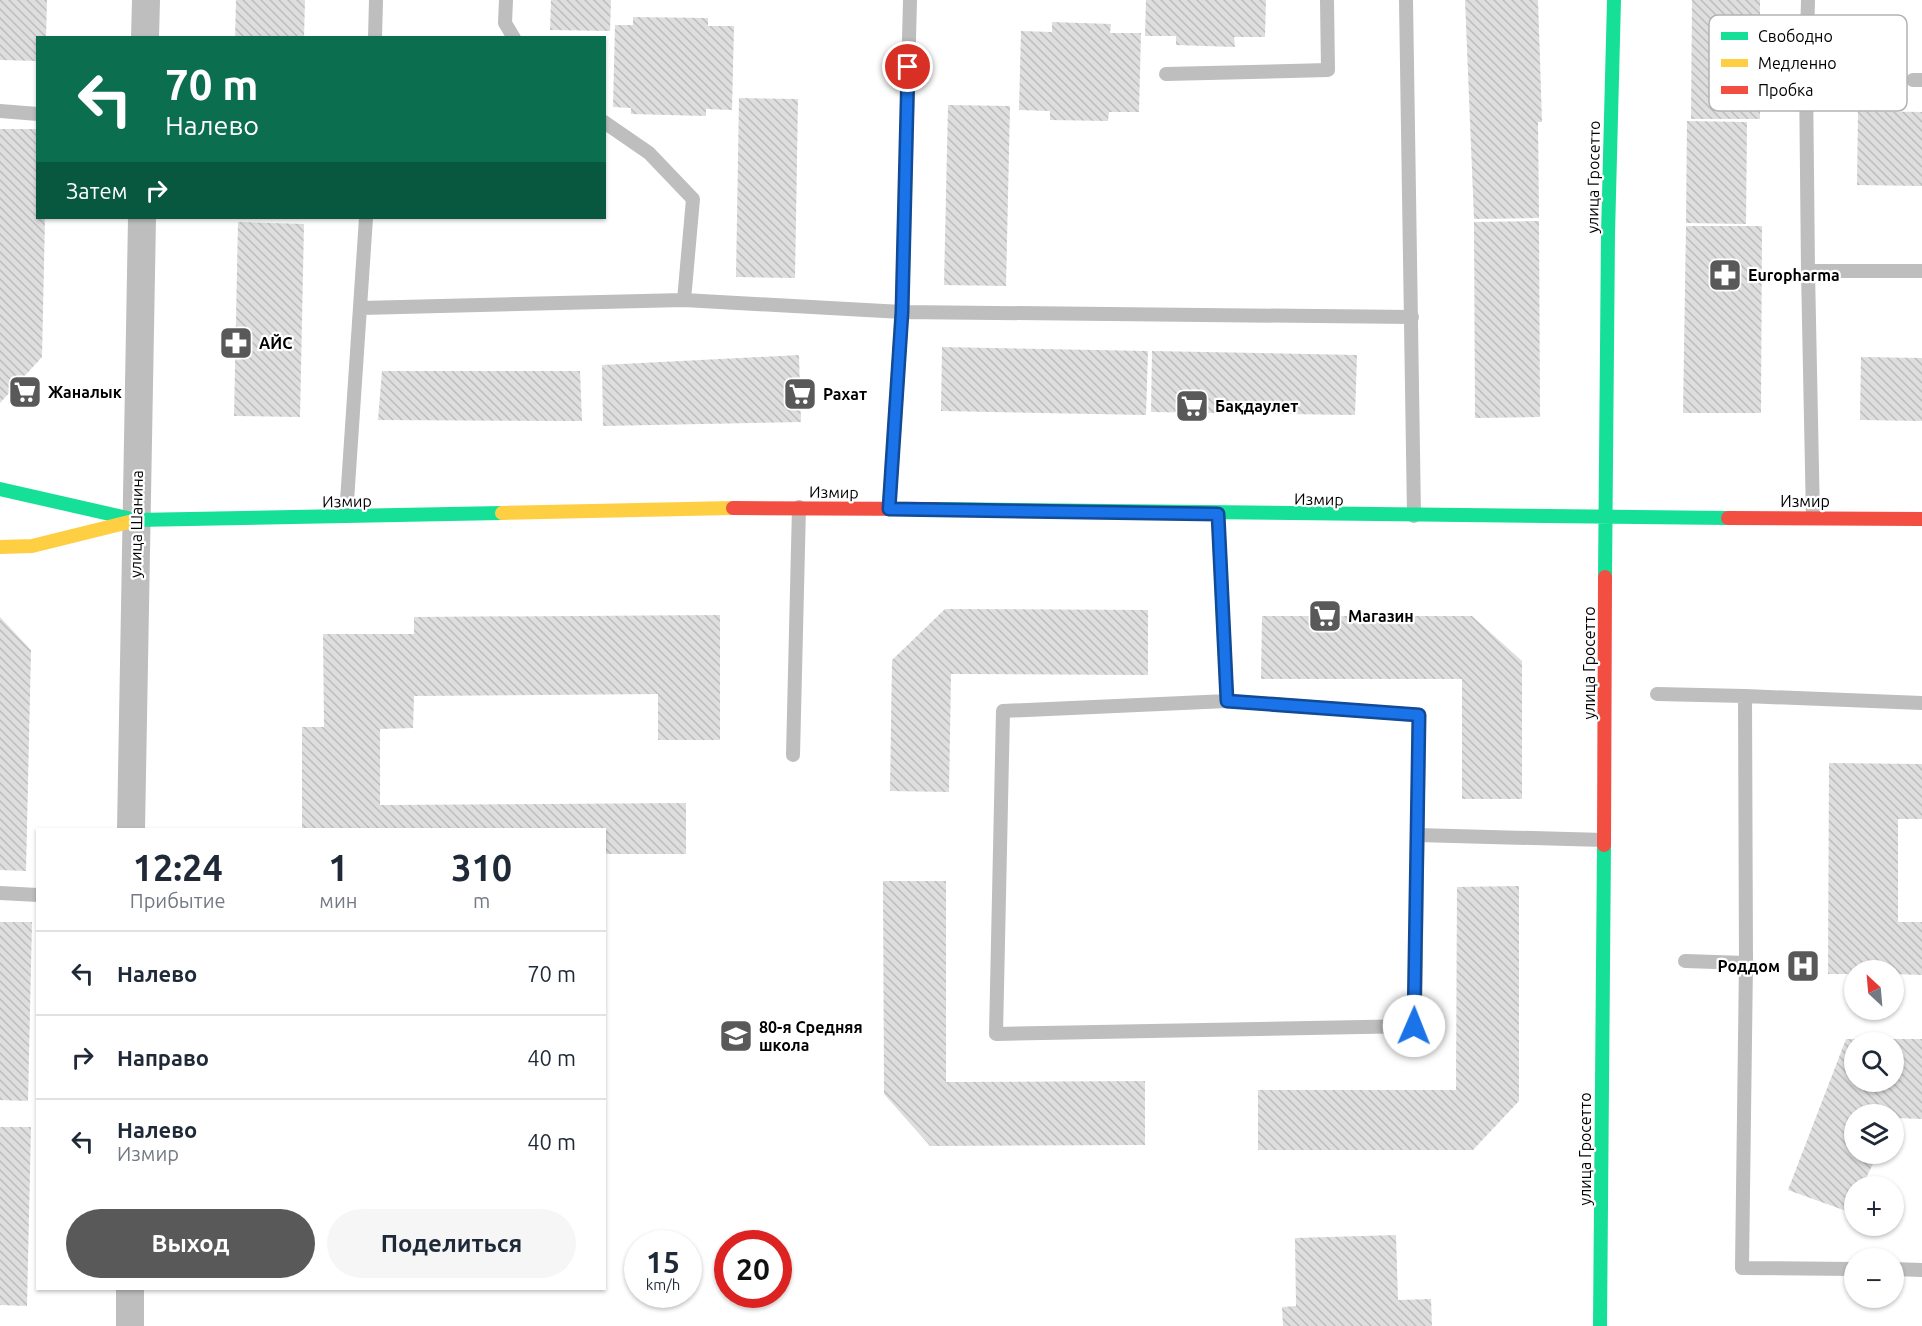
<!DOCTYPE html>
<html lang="ru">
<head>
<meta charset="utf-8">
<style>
  :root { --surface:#fff; --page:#f6f6f7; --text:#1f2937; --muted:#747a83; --line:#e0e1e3; --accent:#595959 }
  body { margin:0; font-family:Ubuntu,sans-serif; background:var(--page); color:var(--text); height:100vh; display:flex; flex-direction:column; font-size:22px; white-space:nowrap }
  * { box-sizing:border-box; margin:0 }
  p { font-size:20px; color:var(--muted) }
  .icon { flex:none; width:33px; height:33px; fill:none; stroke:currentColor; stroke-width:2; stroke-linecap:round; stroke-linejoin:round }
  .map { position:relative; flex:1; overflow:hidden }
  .panel { position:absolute; left:36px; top:828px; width:570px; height:462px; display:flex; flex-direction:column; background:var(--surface); border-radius:0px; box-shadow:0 2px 4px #0004 }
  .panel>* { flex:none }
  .banner { position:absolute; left:36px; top:36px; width:570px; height:183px; border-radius:0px; box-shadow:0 2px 4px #0004; background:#0b6e4f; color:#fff; overflow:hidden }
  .needle { width:39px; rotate:334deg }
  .tools { position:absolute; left:1844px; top:960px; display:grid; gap:12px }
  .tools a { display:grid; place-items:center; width:60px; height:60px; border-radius:50%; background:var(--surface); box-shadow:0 2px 4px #0004; font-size:30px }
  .speed { position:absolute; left:624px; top:1230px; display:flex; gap:12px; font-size:30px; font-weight:700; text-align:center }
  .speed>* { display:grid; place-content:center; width:78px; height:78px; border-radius:50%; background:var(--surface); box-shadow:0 2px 4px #0004; line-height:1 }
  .speed small { font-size:15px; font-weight:400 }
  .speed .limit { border:9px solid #d22; background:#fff; color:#111 }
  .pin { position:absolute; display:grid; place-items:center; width:51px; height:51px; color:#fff; margin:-26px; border:3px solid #fff; border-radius:50%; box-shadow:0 2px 6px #0007 }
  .me { position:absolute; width:66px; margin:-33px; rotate:1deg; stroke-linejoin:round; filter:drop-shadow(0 0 4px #0008) }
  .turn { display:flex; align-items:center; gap:21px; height:126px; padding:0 30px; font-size:27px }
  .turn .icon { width:78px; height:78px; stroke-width:2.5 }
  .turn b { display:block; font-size:42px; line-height:51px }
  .then { display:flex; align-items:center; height:57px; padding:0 30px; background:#0003; gap:12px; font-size:22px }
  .eta { display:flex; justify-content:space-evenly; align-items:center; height:102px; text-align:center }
  .eta b { font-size:36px; font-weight:700; line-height:42px }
  .primary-button { display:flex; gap:12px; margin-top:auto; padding:12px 30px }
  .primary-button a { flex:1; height:69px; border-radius:36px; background:var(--accent); color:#fff; font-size:24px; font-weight:700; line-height:69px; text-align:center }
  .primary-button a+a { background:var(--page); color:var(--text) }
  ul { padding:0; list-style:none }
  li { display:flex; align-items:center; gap:18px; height:84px; padding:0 30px; border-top:2px solid var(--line) }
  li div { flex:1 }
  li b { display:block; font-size:22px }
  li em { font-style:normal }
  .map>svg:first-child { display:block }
  .building { fill:url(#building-back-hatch); fill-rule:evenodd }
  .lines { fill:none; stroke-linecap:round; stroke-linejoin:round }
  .lane { stroke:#bebebe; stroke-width:14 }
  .street { stroke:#bebebe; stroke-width:28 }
  .fast { stroke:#16e098; stroke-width:14 }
  .slow { stroke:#ffcf43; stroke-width:14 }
  .jam { stroke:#f24e42; stroke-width:14 }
  .route-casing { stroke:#114b97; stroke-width:15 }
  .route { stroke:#1a73e8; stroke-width:10 }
  .labels { text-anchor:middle; stroke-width:4.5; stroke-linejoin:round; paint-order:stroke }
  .street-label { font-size:16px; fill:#000; stroke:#fff }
  .poi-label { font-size:16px; font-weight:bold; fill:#000; stroke:#fff; text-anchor:start }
  .key { fill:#fff; stroke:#b2b2b2; stroke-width:1.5 }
  .key-label { font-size:16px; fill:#000 }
</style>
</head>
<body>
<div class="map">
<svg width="1922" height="1326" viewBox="0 0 1922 1326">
  <defs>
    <pattern id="building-back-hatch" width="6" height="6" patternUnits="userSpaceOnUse" patternTransform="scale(1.5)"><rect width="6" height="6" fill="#dedede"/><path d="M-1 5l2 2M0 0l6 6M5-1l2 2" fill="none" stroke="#bdbdbd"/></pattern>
  </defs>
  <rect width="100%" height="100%" fill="#fff"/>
  <path class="building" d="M0,0H47L46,38H38V61L0,60Z
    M236,0H305L304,38H235Z
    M551,0H611L610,31L550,30Z
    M1146,0H1266L1265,37H1234L1235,47L1176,45V36H1145Z
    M1465,0H1538L1542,122H1538L1539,218L1474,219Z
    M1692,0H1760V119H1691Z
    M633,17L708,18V26H734L732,110L706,109V116L631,114V108L613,107L615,25H633Z
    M1052,22L1111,24L1110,33H1141L1139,112H1109L1108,121L1050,120V111L1019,110L1021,31L1052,32Z
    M739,98L798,99L795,278L736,277Z
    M948,105L1010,106L1006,286L944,285Z
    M1858,111L1922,112V186L1857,185Z
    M1687,121L1747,122L1746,224L1686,223Z
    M0,129H38V218H45L42,357L0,403Z
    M1539,221L1540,417L1475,418L1474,222Z
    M238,222L304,224L300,417L234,416Z
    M1686,226H1762L1761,413H1683Z
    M942,347L1148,351L1146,415L941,411Z
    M1152,351L1357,355L1355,415L1151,412Z
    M799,355L801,422L603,426L602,365Z
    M1861,357L1922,358V421L1860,420Z
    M382,371H580L582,421L378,420Z
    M945,609L1148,610V675L951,674L949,792L890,791L892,660Z
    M720,615V740H658V694L414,696L413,728L380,729V805L686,803V854H604V830H302V727H324L323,634H414V617Z
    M1262,616H1472L1522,661V799H1462V679H1261Z
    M0,617L31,650L26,871L0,870Z
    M1829,763L1922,764V819H1898V922H1922V975L1893,974V970H1854V974H1828Z
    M883,881H946V1082L1145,1081V1145L930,1146L884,1094Z
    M1519,886V1101L1473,1150H1258V1090H1456L1457,887Z
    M0,922H32L28,1101L0,1100Z
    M1846,1039H1922V1119L1895,1118L1893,1122V1114H1854V1154H1878L1862,1186H1854V1202L1849,1212L1788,1190ZM1854,1042H1893V1082H1854Z
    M0,1127H31L27,1306L0,1305Z
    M1396,1235L1398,1300L1431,1299L1432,1326H1283L1282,1307L1296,1306L1295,1238Z"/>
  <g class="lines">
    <path class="lane" d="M506,0L505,23L514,38
      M1406,0L1414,516
      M375,38L376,0
      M1166,74L1328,70L1327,0
      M1913,80H1922
      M0,111L38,114
      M604,122L649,153L693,199L684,300L902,312L1412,317
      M1808,271L1806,75L1808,0
      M361,308L684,300
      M889,509L902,312L910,0
      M1218,514L1227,701L1003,711L996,1034L1415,1026L1419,715L1227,701
      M346,516L366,218
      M1813,518L1808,271H1922
      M1657,694L1745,696
      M793,755L799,507
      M1417,835L1604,840
      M0,893L38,895
      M1685,961L1746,963
      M1854,1269L1742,1268L1746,963L1745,696L1922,703
      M1893,1269L1922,1270"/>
    <path class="street" d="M145,38L146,0
      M131,830L142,218
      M130,1288V1326"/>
    <path class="fast" d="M0,489L136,520L502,513
      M937,509L1728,518
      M1605,577L1608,234L1614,0
      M1600,1326L1604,845"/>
    <path class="slow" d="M502,513L733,508
      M0,547L32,546L129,522"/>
    <path class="jam" d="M733,508L937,509
      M1728,518L1922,519
      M1604,845L1605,577"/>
  </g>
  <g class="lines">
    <defs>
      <path id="route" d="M908,67L902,312L889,509L1218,514L1227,701L1419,715L1414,1026"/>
    </defs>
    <use href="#route" class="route-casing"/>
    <use href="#route" class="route"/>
  </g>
  <defs>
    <symbol id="pharmacy-square" viewBox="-11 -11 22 22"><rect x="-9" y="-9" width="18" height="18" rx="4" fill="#595959" stroke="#fff"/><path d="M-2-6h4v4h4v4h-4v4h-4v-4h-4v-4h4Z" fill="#fff"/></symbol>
    <symbol id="supermarket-square" viewBox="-11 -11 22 22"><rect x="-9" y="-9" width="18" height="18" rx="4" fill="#595959" stroke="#fff"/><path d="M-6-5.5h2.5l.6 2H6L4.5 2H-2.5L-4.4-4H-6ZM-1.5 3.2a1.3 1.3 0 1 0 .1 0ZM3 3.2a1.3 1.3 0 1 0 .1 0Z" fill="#fff"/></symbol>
    <symbol id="hospital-square" viewBox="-11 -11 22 22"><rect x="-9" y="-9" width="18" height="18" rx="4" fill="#595959" stroke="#fff"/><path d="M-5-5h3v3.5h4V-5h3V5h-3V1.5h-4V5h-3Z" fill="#fff"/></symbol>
    <symbol id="school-square" viewBox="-11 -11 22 22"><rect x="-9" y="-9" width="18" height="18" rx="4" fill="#595959" stroke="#fff"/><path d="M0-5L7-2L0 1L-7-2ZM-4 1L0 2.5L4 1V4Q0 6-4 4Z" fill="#fff"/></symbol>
  </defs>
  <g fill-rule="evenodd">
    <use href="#pharmacy-square" x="1706" y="256" width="38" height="38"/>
    <use href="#pharmacy-square" x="217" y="324" width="38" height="38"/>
    <use href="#supermarket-square" x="6" y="373" width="38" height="38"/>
    <use href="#supermarket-square" x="781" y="375" width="38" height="38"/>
    <use href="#supermarket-square" x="1173" y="387" width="38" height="38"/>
    <use href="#supermarket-square" x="1306" y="597" width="38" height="38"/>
    <use href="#hospital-square" x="1784" y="947" width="38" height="38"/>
    <use href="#school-square" x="717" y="1017" width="38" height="38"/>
  </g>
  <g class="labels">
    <g class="street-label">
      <text transform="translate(1593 177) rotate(-89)" y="6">улица Гросетто</text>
      <text transform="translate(834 492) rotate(1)" y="6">Измир</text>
      <text transform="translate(1319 499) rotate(1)" y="6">Измир</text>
      <text transform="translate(347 501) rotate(-1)" y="6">Измир</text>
      <text x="1805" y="507">Измир</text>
      <text transform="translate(136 524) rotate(-89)" y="6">улица Шанина</text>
      <text transform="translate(1589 663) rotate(-90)" y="6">улица Гросетто</text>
      <text transform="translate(1585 1149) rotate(-90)" y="6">улица Гросетто</text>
    </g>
    <g class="poi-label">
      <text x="1748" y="281">Europharma</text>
      <text x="259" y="349">АЙС</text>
      <text x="48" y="398">Жаналык</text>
      <text x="823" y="400">Рахат</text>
      <text x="1215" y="412">Бақдаулет</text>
      <text x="1348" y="622">Магазин</text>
      <text x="1780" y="972" text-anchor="end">Роддом</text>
      <text x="759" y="1033">80-я Средняя<tspan x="759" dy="18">школа</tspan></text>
    </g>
  </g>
  <rect x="1709" y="15" width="198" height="96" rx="9" class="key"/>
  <rect x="1721" y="32" width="27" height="8" fill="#16e098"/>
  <rect x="1721" y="59" width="27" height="8" fill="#ffcf43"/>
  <rect x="1721" y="86" width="27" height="8" fill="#f24e42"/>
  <g class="key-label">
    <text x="1758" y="42">Свободно</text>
    <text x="1758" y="69">Медленно</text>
    <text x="1758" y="96">Пробка</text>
  </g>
</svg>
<div class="tools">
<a><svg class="needle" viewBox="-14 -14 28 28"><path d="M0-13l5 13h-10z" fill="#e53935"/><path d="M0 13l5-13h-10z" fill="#747a83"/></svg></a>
<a><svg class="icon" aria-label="search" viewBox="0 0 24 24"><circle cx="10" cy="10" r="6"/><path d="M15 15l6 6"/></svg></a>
<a><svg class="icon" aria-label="layers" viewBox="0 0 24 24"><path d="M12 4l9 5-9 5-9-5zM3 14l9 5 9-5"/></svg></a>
<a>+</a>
<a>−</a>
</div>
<div class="speed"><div>15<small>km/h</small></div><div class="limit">20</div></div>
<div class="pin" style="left:908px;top:67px;background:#d93025"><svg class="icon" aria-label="arrive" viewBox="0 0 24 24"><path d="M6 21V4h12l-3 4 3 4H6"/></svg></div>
<svg class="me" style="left:1414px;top:1026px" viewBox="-20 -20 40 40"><circle r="19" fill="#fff"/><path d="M0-13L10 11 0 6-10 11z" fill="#1a73e8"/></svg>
<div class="banner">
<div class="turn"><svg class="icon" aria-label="left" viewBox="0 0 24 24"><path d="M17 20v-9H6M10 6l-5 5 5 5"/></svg><div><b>70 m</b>Налево</div></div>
<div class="then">Затем<svg class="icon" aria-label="right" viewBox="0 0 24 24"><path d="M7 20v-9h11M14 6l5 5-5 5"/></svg></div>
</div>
<section class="panel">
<div class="eta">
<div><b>12:24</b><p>Прибытие</p></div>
<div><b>1</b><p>мин</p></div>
<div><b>310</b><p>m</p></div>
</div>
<ul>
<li><svg class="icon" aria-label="left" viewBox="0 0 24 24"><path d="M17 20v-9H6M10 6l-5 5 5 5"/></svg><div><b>Налево</b></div><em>70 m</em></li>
<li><svg class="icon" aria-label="right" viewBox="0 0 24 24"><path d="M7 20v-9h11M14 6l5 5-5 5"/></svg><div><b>Направо</b></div><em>40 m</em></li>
<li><svg class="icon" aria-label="left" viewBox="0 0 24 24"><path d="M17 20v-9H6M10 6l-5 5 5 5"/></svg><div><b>Налево</b><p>Измир</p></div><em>40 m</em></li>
</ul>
<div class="primary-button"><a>Выход</a><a>Поделиться</a></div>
</section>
</div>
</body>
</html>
